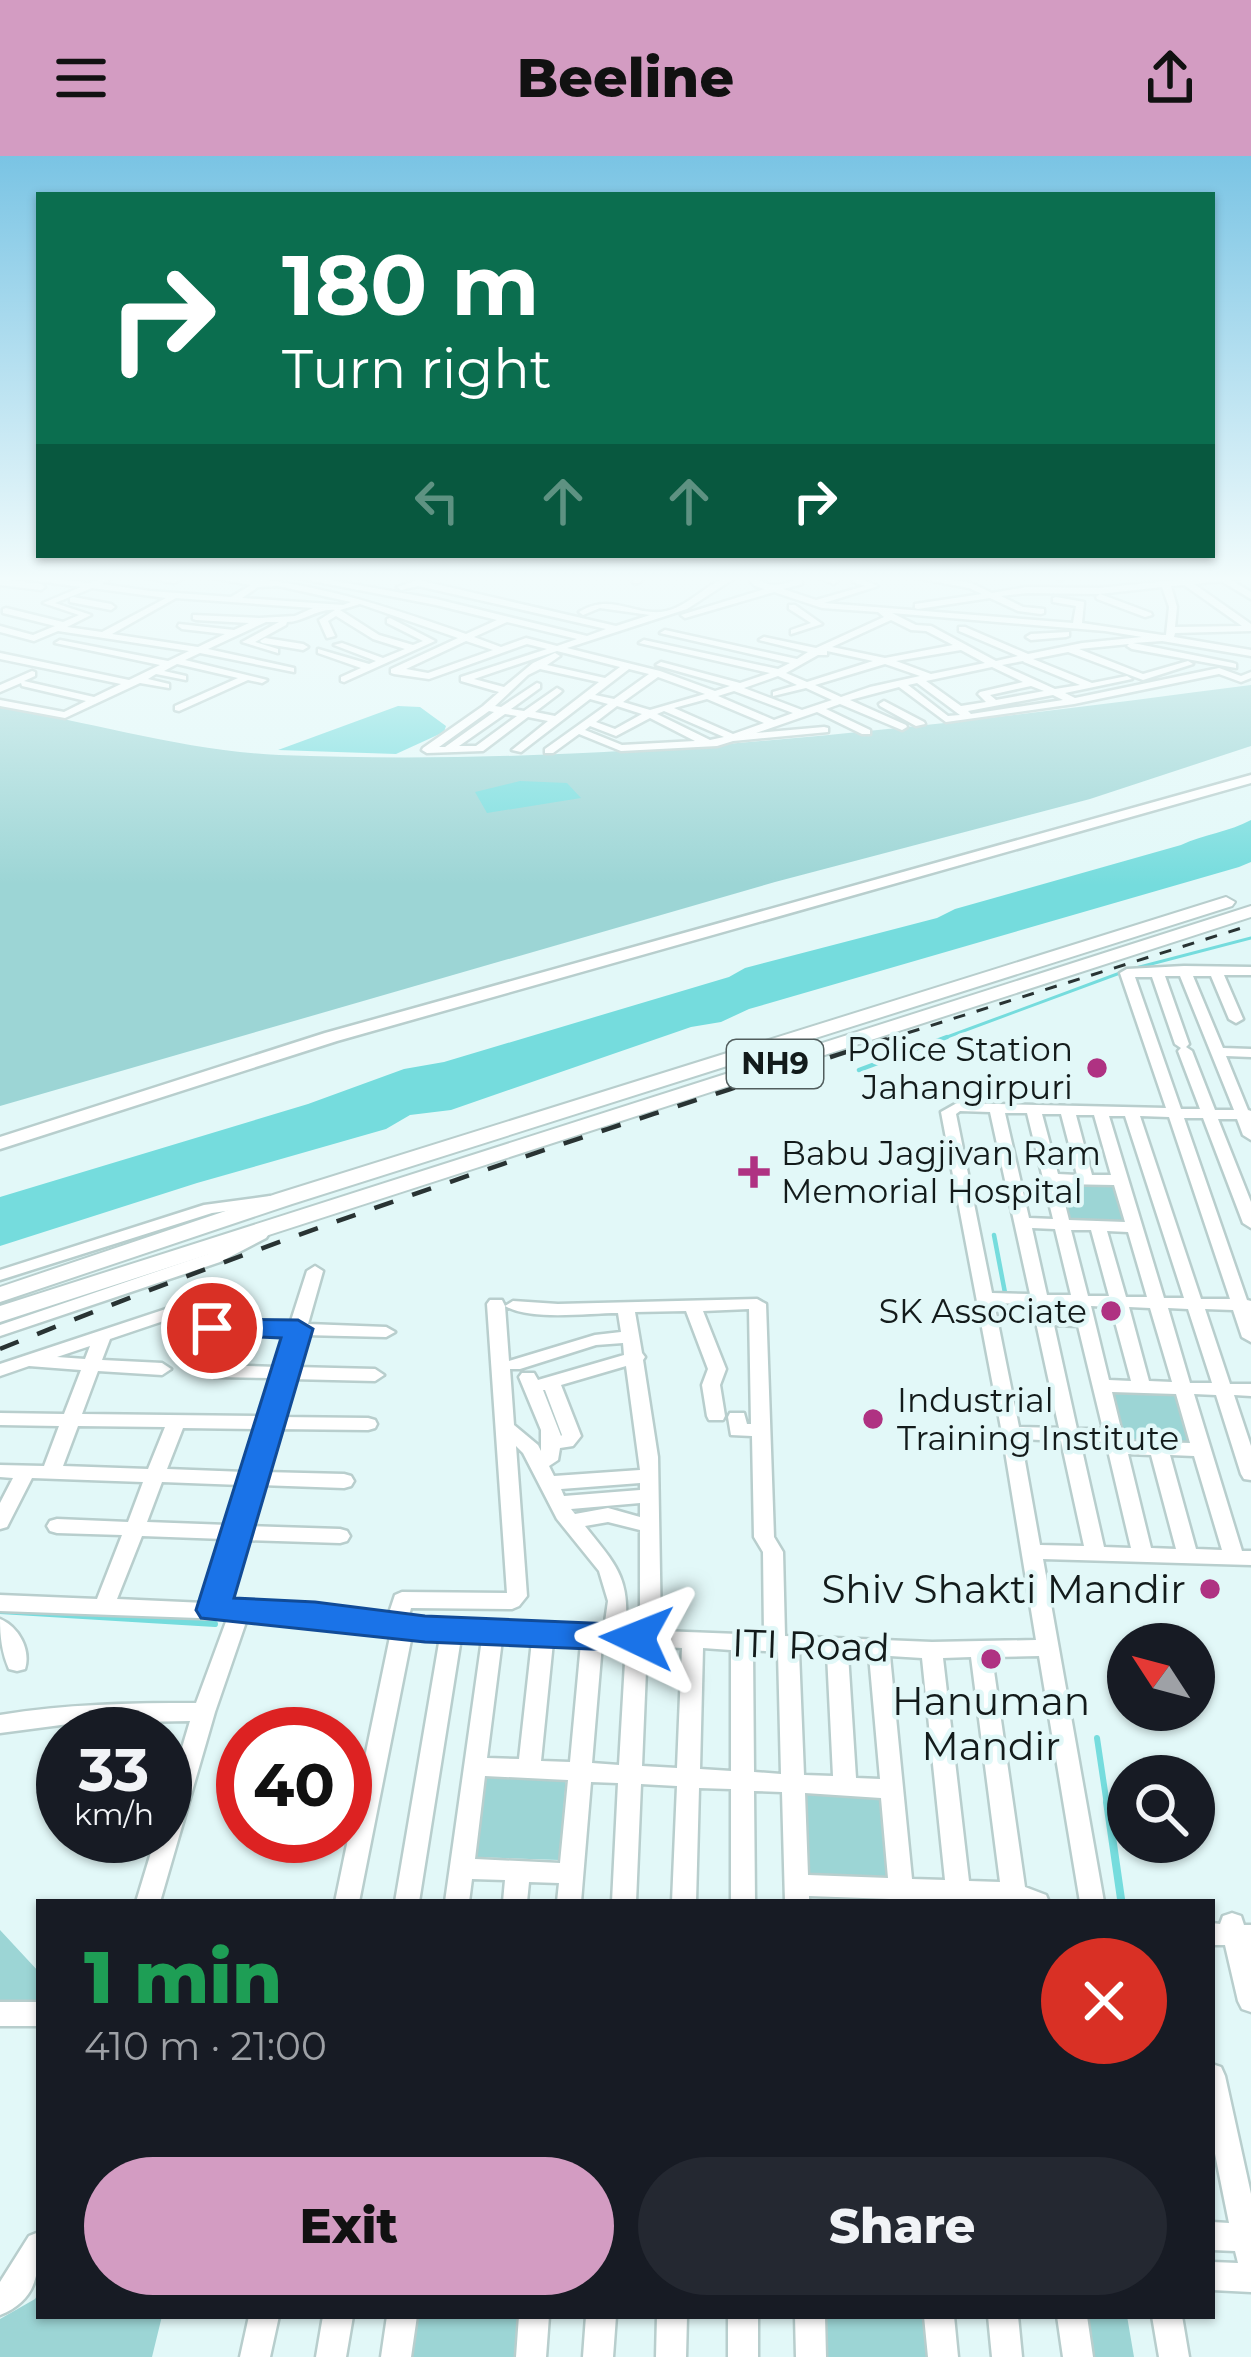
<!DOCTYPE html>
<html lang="en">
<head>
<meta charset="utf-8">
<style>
  :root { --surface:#171b24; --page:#242831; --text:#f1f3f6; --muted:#9ea1a6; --accent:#d39cc2 }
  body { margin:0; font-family:Montserrat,sans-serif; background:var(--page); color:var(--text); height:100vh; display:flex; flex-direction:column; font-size:45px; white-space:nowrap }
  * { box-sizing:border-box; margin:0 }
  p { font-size:39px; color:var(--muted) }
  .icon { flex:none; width:66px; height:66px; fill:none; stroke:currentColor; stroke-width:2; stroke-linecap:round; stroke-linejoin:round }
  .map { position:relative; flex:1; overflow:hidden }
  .details { position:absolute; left:36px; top:1743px; width:1179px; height:420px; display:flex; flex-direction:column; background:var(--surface); border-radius:0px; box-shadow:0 3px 9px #0004 }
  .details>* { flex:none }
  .hud { position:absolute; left:36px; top:36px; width:1179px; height:366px; border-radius:0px; box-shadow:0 3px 9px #0004; background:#0b6e4f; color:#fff; overflow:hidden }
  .needle { width:78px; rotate:306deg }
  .controls { position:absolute; left:1107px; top:1467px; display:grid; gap:24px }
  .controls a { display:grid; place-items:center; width:108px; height:108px; border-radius:50%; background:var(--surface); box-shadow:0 3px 9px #0004; font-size:60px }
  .speed { position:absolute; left:36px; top:1551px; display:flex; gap:24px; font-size:60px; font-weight:700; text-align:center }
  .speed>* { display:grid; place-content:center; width:156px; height:156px; border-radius:50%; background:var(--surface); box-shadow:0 3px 9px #0004; line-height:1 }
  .speed small { font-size:30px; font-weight:400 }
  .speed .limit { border:18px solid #d22; background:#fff; color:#111 }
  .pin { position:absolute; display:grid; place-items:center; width:102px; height:102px; color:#fff; margin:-51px; border:6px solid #fff; border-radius:50%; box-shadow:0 3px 12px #0007 }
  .me { position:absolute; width:132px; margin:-66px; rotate:272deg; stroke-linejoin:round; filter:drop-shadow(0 0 9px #0008) }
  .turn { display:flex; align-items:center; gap:42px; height:252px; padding:0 48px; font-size:54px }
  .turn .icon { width:156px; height:156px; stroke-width:2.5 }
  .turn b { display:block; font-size:84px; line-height:102px }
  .lanes { display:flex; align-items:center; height:114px; padding:0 48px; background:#0003; justify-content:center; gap:60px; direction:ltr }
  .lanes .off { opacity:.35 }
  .round { display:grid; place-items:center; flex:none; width:126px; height:126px; border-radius:63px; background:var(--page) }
  .headline { display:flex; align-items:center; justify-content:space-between; height:204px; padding:0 48px }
  h1 { font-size:72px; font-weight:800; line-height:90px; color:#1e9e55 }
  .primary-button { display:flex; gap:24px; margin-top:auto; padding:24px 48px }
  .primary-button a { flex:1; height:138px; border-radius:72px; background:var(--accent); color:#111; font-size:48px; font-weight:800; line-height:138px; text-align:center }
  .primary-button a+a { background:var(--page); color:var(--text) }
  header { display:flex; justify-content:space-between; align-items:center; height:156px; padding:0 48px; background:var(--accent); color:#111; font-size:54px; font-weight:800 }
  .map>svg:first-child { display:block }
  .green { fill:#9cd5d5 }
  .water { fill:#75dcdd }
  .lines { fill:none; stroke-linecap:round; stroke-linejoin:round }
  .stream-far3 { stroke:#75dcdd; stroke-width:3 }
  .stream-far2 { stroke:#75dcdd; stroke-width:4.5 }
  .stream-far1 { stroke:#75dcdd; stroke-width:6 }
  .stream { stroke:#75dcdd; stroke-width:8 }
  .minor-casing { stroke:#b8cecd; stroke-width:5 }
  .major-casing { stroke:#b8cecd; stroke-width:5 }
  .highway-casing { stroke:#b8cecd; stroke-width:4 }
  .minor { fill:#fff; fill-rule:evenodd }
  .major { fill:#fff; fill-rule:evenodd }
  .highway { fill:#fff; fill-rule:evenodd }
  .rail-far1 { stroke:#293333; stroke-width:3; stroke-dasharray:12 12; stroke-linecap:butt }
  .rail { stroke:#293333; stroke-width:4.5; stroke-dasharray:20 20; stroke-linecap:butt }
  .route { fill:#1a73e8; stroke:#114b97; stroke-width:3 }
  .poi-dot { fill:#af3282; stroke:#e2f8f8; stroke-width:4.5 }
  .labels { text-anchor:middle; stroke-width:9; stroke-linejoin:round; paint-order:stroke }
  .shield { fill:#e2f8f8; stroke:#515d5d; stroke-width:3 }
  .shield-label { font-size:30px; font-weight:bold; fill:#131b1b }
  .poi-label { font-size:33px; fill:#131b1b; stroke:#e2f8f8; text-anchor:end }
  .near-poi-label { font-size:39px; fill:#131b1b; stroke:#e2f8f8; text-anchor:end }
  .near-street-label { font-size:39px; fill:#131b1b; stroke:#e2f8f8 }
</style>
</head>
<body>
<header><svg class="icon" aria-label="menu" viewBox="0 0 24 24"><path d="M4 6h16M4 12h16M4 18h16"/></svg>Beeline<svg class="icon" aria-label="share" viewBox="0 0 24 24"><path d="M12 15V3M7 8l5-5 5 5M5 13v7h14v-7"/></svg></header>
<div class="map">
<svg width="1251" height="2201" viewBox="0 0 1251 2201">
  <rect width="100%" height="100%" fill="#e2f8f8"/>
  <path class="green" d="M1251,529V590L1090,643L775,726L0,950V551C91,566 186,595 279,599C604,612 929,571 1251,529Z
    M1059,1027L1116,1028L1127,1066L1068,1064Z
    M1109,1235L1176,1237L1191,1288L1122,1286Z
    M483,1621L566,1623L559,1704L472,1701Z
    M800,1635L884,1638L892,1726L804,1723Z
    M0,1774L39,1816V1853L0,1849Z
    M39,2136V2160H162L152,2201H0V2163L35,2143Z
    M412,2160H524L521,2201H406Z
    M819,2160H926L929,2201H821Z
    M1080,2160H1127L1134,2201H1085Z"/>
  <path class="water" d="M398,550L420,551L446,570L444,576L396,598L278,594Z
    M520,625L567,627L581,642L487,657L475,636Z
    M1251,664V706L1239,711L749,853L721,866L691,871L451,954L410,959L386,973L197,1027L0,1090V1041L308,948L404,913L444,906L729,821L745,812L937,762L955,753L1181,689C1204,678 1229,676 1251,664Z"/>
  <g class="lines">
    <path class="stream-far3" d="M939,884L1128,814L1251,782"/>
    <path class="stream-far2" d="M859,914L947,881
      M994,1079L1010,1163"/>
    <path class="stream-far1" d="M0,1455L215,1468
      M1097,1582L1107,1649"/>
    <path class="stream" d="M1107,1646L1121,1743"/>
    <defs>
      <path id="minor" d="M27,420L90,427L107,420H119L101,428L150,435L231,441L251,429L201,420C296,420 377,447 466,478L497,464L436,449L287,420H307L436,443L587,480L606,473L418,430L401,434L397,431L418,424L616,470L650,459L600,452L583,459L579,456C610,437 630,458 661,456C690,453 710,420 738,420L687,453L567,492L660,515L715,535L730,530L656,509L661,506L740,527L770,517L639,487L644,484L778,513L790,507L660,477L665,474L797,503L808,496L759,484L764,481L816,492L884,461L878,456L822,452L774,436L685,462L681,459L765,433L755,430L746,420H755C768,433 779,429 794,425L792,420H800L802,428L783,433L816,444L865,430L853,426L856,421L878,430L824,447L1073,467L1076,450L1053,446V442L1056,441L1084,446L1082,467L1162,479H1166L1169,451L1162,431L1099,438L1027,437L1001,440L1023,451L1044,453V457L1041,458L1018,455L990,442L918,453L915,452V448L982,438L969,432L906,420H928L971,427L992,437L1027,431L1099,432L1217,420H1249L1231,424L1251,436V443L1221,425L1194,428L1251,468V475L1175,477L1174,481L1251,494V500L1162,485L1133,487L1233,507L1236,508V512L1132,493L1127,490L1129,488L1079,493L1143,518L1188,505L1193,508L1143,524L1068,496L1033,503L1092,527L1127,520L1132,523L1065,537L1075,542L1219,512L1241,520L1251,516V522L1241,526L1219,518L1074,548L946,566L899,531L850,544L906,569L907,571L902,574L840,548L826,553L870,574V578H862L817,556L756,577L824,571L828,572V576L733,585L717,590L621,595L579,578L553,597H545V593L608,548L590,543L521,596L512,594L548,565L528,561L483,595L427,597L422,594L423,592L483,550L499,536L461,525V521L547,493L527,488L429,523L394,518L391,517V513L458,482L360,448L340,454L379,479L413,489L423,485L387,467V463L390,462L435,485L344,526L341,525V521L361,512L318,497V493L369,508L376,505L334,489L342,487L383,502L405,493L373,483L336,460L328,465L335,480L327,482L319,464L335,454C318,452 304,466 287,466L286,469L255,486L278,493V497L242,486L279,466H266L208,493L294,512V516L200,497L185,504L267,524L262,527L248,524L179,555L175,554V550L238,522L177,508L164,515L186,520V524L156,518L148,523L169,528V532L140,527L65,562L0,550V544L64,556L86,545L22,530L21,527L0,536V529L32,515L35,516V520L24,525L94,541L121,528L0,503V497L129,524L160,509L55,487L60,484L168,505L189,495L58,475L34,485L0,476V470L33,479L55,470L3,457V453L6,452L63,466L79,459L43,447L81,431L31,424ZM1184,429L1242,470L1175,471L1177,451L1171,430ZM278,430L351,446L343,449L242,442L258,431ZM92,432L166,442L102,476L67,471L91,459L55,447ZM176,442L313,452L295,460L259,462L193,459V463L196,464L249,467L234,474L179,468L178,470L182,473L225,478L198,491L112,478ZM892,457L1105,475L1142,481L1082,487L1028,498L965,471H959V475L1018,500L996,505L931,470L916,469ZM891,464L911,474L926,475L953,489L885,502L832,491ZM507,466L577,483L557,490L526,482L501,491L474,481ZM466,485L493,494L428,517L406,513ZM961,494L985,507L931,518L896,505ZM557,495L620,511L605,522L547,509L560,500L555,497L533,507L504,531L474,523ZM827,495L873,505L807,526L786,517L818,499H827ZM1023,505L1024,506L1080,529L1055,533L1002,509ZM885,508L920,520L870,531L841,541L815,529ZM992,511L1023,526L980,536L978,538L986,546L961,550L926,525ZM540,513L599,526L555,560L535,556L560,537L562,535L557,532L524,555L511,553L540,532V528L537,527L501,551L495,550L528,519ZM629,513L649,518L614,543L595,539ZM778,520L797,529L773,536V540L806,532L832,544L802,554L744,532ZM658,521L705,538L650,554L623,546ZM917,527L960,559L948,560L908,529ZM1031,530L1044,535L996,544L990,539ZM734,535L793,557L774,564L718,540ZM1053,539L1063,544L971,558L968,555ZM707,543L764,567L733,578L674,552ZM617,550L642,558L615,573L596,566ZM489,555L494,556L445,591H439ZM664,555L724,581L710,584L657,558ZM505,558L517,560L476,590H459ZM650,562L695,585L622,589L585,574L590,570L616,580Z
        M136,420H188L174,427Z
        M636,420H646L639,427H633Z
        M814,420H828L838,425L834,428Z
        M1054,420H1064L1065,422L1061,425Z
        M0,423L41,428L45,431L41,434L0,429Z
        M1100,438L1151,457L1152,459L1145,461L1097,443L1096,441Z
        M73,441L111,448L115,451L111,454L70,446V442Z
        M789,449H795L822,468L791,478V474L811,467L789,453Z
        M1069,476V480L1066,481L1031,484L1026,481L1031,478Z
        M265,482L303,488L308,491L303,494L262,487L260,485Z
        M884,545L924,566L925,568L916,570L880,550L879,548Z
        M1184,810L1251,811V819H1224L1243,863L1236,867L1229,863L1211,820H1193L1223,892L1251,893V901L1226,900L1248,954L1251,955V984L1243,979L1237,963H1218L1251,1046V1072L1243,1067L1203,962H1184L1247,1144L1251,1145V1186L1242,1181L1233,1154L1205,1153L1230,1228H1251V1240L1234,1239L1251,1290V1324L1244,1323L1241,1318L1216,1239L1194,1238L1242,1395H1251V1409L1043,1403L1104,1746H1080L1039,1500L992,1501L1025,1731L1046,1739L1049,1746L914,1744V1746H890V1743L809,1740V1746H785L782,1636L754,1635L755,1746H731V1633L699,1632L696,1746H672L677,1630L641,1628L636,1746H612L618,1627L591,1626L581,1746H557L559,1727L529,1726L527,1746H503L505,1724L472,1723L469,1746H445L482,1483L461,1482L419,1746H395L440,1481L412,1479L359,1746H335L391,1476L315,1466L247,1463L215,1556L160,1746H136L156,1680H165V1649L190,1565L76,1567L0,1577V1559C65,1548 130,1547 196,1547L227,1463L0,1455V1439L97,1443L122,1379L57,1377L50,1375L47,1370L50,1365L57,1363L128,1366L143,1326L32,1322L7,1371L0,1373V1347L13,1322L0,1321V1309L44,1310L59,1270L0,1269V1257L64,1258L81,1214L29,1210L0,1220V1208L196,1143L202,1144L205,1148L202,1152L110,1183L102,1204L162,1207L171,1213L162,1219L98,1215L82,1258L262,1260L274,1222L214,1221L205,1215L214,1209L277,1211L287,1179L211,1176L202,1171L211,1166L290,1168L307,1115L315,1110L323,1115L308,1168L386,1171L395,1176L386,1181L304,1179L295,1211L375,1213L384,1219L375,1225L291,1223L280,1261L368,1262L375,1264L377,1268L375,1272L368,1274L277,1273L264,1316L344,1318L351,1320L354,1325L351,1330L344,1332L260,1329L248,1370L340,1373L347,1375L350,1380L347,1385L340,1387L244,1384L225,1447L315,1450L388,1460L395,1439L402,1436L507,1437L487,1148L490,1144H502L505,1150L513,1145L558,1148L757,1143L766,1148L774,1381L783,1396L785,1480L932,1486L1036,1484L1002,1277L941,956L957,947L1166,952L1120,817L1127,813ZM1165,820H1180L1234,954H1215L1192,895L1186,891L1189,888ZM1135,821H1152L1175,888L1181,892L1178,895L1200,953H1181ZM960,955L990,956L1030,1138L992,1137L956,958ZM1005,957H1027L1053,1063L1029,1062ZM1042,958H1061L1077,1019L1058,1018ZM1076,959H1094L1111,1019H1092ZM1109,960H1125L1184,1142H1164ZM1140,960L1169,961L1230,1143H1201ZM1060,1028L1114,1029L1125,1066L1069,1064ZM1032,1072L1055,1073L1071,1139H1047ZM1071,1074H1091L1109,1140H1088ZM1107,1075L1128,1076L1147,1141H1126ZM994,1147L1032,1148L1059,1272L1019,1271ZM1049,1149L1073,1150L1076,1159L1051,1158ZM505,1150C530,1165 588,1157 618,1157L621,1176L595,1179L509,1205ZM1091,1150L1111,1151L1131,1225L1109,1224ZM1129,1151L1150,1152L1172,1226L1149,1225ZM1168,1152L1188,1153L1212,1227H1190ZM749,1153L751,1268H747L744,1257H730L728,1261L731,1279L752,1280L754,1381L763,1396L764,1479L661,1475L658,1301L643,1204L645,1201L642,1197L635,1156L686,1155L708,1213L702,1229L707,1260L709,1264H723L725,1260L720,1229L726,1213L703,1155ZM1054,1169L1078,1170L1103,1273H1077ZM623,1187L624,1199L538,1224L534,1217H522L519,1221L541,1274V1295L538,1289L514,1269L510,1213H520L596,1189ZM90,1190L85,1203L57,1201ZM626,1210L640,1314L554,1320L549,1310L558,1304L560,1292L573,1290L581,1280L561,1229ZM543,1234H545L562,1279L561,1280ZM1112,1236L1176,1238L1190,1287L1124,1285ZM78,1270L165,1271L148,1313L63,1310ZM183,1272L258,1273L245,1316L167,1313ZM1021,1283L1061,1285L1084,1390L1040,1389ZM1080,1285L1106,1286L1131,1392L1104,1391ZM516,1290L523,1297L557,1363L599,1415L608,1445L604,1473L408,1463L411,1452L512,1453L519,1450L527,1440ZM1128,1298L1151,1299L1176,1393L1151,1392ZM1170,1299L1194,1300L1222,1394L1196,1393ZM162,1326L241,1329L228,1369L147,1366ZM640,1327V1334L564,1340L561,1333ZM640,1347V1361L608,1352L575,1358L571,1353ZM608,1366L640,1374V1474L625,1473C631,1422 615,1408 585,1370ZM142,1380L224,1383L205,1447L117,1443ZM502,1484L532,1485L519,1603L487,1602ZM553,1486L581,1487L570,1606L541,1605ZM602,1488L626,1489L619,1609L592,1607ZM647,1490L682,1492L677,1612L642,1610ZM703,1492L731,1494V1615L700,1613ZM753,1494L778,1496L781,1618L754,1616ZM799,1496L827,1498L833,1620L804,1619ZM848,1498L869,1499L880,1623L856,1622ZM890,1500L922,1502L945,1724L912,1723ZM971,1501L1000,1726L969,1725L943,1502ZM485,1620L568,1624L560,1707L475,1703ZM805,1637L881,1642L888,1722L808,1719Z
        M270,1040L278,1045L276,1048L212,1057L0,1124V1114L204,1049Z
        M260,1074L266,1076L268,1079L266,1082L220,1106L0,1180V1169L208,1098Z
        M0,1463C19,1471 31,1494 25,1513L17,1515L9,1513C2,1497 0,1481 0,1463Z
        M1232,1757L1241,1760L1244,1769H1251V1856L1242,1853L1238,1845L1225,1789H1212V1767L1220,1768L1223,1760Z
        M0,1846H39V1870H0Z
        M1212,1908L1221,1911L1225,1920L1251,2038V2136L1212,2134V2106L1238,2107L1235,2095L1212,2094V2066L1229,2067L1212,1983Z
        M39,2076C39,2113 40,2143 0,2159V2126L29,2080Z
        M249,2160H279L270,2201H240Z
        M323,2160H353L346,2201H316Z
        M387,2160H417L411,2201H381Z
        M519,2160H549L546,2201H516Z
        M586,2160H616L613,2201H583Z
        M657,2160H687L686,2201H656Z
        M728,2160H758V2201H728Z
        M795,2160H825L826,2201H796Z
        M924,2160H954L958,2201H928Z
        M988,2160H1018L1022,2201H992Z
        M1057,2160H1087L1093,2201H1063Z
        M1152,2160H1182L1189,2201H1159Z"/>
      <path id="major" d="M1251,619V627L337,885L0,993V981L325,877Z"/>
      <path id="highway" d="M1226,741L1235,746L1232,750L292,1048L0,1146V1131L276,1038Z
        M1251,750V761L0,1166V1150Z"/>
    </defs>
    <use href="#minor" class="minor-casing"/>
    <use href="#major" class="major-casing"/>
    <use href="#highway" class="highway-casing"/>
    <use href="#minor" class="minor"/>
    <use href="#major" class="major"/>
    <use href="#highway" class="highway"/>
    <path class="rail-far1" d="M885,884L1251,769"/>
    <path class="rail" d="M0,1193C293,1074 593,976 894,881"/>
  </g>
  <linearGradient id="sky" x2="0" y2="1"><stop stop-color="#7ac4e4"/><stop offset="0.58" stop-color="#f2fcfc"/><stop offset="1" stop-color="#f2fcfc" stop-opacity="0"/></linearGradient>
  <rect width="1251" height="729" fill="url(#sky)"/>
  <path class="route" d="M212,1163L298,1164L313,1173L234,1442L315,1446L425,1460L637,1469L650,1472L655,1482L650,1491L637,1495L425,1486L201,1462L196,1454L281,1182L201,1178L197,1172L201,1165Z"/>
  <g class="poi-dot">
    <circle cx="1097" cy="912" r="12"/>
    <path d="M748 998h12v12h12v12h-12v12h-12v-12h-12v-12h12z"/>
    <circle cx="1111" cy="1155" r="12"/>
    <circle cx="873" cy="1263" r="12"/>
    <circle cx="1210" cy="1433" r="12"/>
    <circle cx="991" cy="1503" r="12"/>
  </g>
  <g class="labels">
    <rect class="shield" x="727" y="884" width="96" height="48" rx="9"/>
    <g class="shield-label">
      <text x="775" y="918">NH9</text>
    </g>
    <g class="poi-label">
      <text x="1073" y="905">Police Station<tspan x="1073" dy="38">Jahangirpuri</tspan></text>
      <text x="781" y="1009" text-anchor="start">Babu Jagjivan Ram<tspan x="781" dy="38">Memorial Hospital</tspan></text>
      <text x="1087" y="1167">SK Associate</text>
      <text x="897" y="1256" text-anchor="start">Industrial<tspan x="897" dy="38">Training Institute</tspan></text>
    </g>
    <g class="near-poi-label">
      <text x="1186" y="1447">Shiv Shakti Mandir</text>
      <text x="991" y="1559" text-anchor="middle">Hanuman<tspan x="991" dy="45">Mandir</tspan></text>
    </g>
    <g class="near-street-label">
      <text transform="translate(811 1489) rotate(2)" y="14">ITI Road</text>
    </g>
  </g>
</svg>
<div class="controls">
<a><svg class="needle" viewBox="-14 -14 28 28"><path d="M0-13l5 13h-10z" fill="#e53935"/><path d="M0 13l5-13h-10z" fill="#9ea1a6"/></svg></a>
<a><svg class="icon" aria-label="search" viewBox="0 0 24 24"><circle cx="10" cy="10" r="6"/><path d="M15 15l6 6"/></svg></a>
</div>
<div class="speed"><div>33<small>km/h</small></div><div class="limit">40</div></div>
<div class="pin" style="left:212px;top:1172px;background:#d93025"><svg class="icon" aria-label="arrive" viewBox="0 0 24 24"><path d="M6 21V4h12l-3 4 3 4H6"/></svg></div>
<svg class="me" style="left:637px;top:1482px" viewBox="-20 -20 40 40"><path d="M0-17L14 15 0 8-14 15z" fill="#1a73e8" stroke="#fff" stroke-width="4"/></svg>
<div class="hud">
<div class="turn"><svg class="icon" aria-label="right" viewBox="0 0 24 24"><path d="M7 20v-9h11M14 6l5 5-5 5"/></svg><div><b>180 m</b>Turn right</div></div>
<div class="lanes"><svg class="icon off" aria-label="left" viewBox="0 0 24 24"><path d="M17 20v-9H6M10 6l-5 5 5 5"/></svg><svg class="icon off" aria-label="ahead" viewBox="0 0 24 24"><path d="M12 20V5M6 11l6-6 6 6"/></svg><svg class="icon off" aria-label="ahead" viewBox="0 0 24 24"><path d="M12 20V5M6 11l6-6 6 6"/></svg><svg class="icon" aria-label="right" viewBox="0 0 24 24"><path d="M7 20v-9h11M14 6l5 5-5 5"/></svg></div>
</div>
<section class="details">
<div class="headline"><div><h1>1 min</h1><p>410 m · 21:00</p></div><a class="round" style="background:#d93025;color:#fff"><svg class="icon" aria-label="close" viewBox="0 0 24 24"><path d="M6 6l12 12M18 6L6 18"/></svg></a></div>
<div class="primary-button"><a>Exit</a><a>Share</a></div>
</section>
</div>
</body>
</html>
